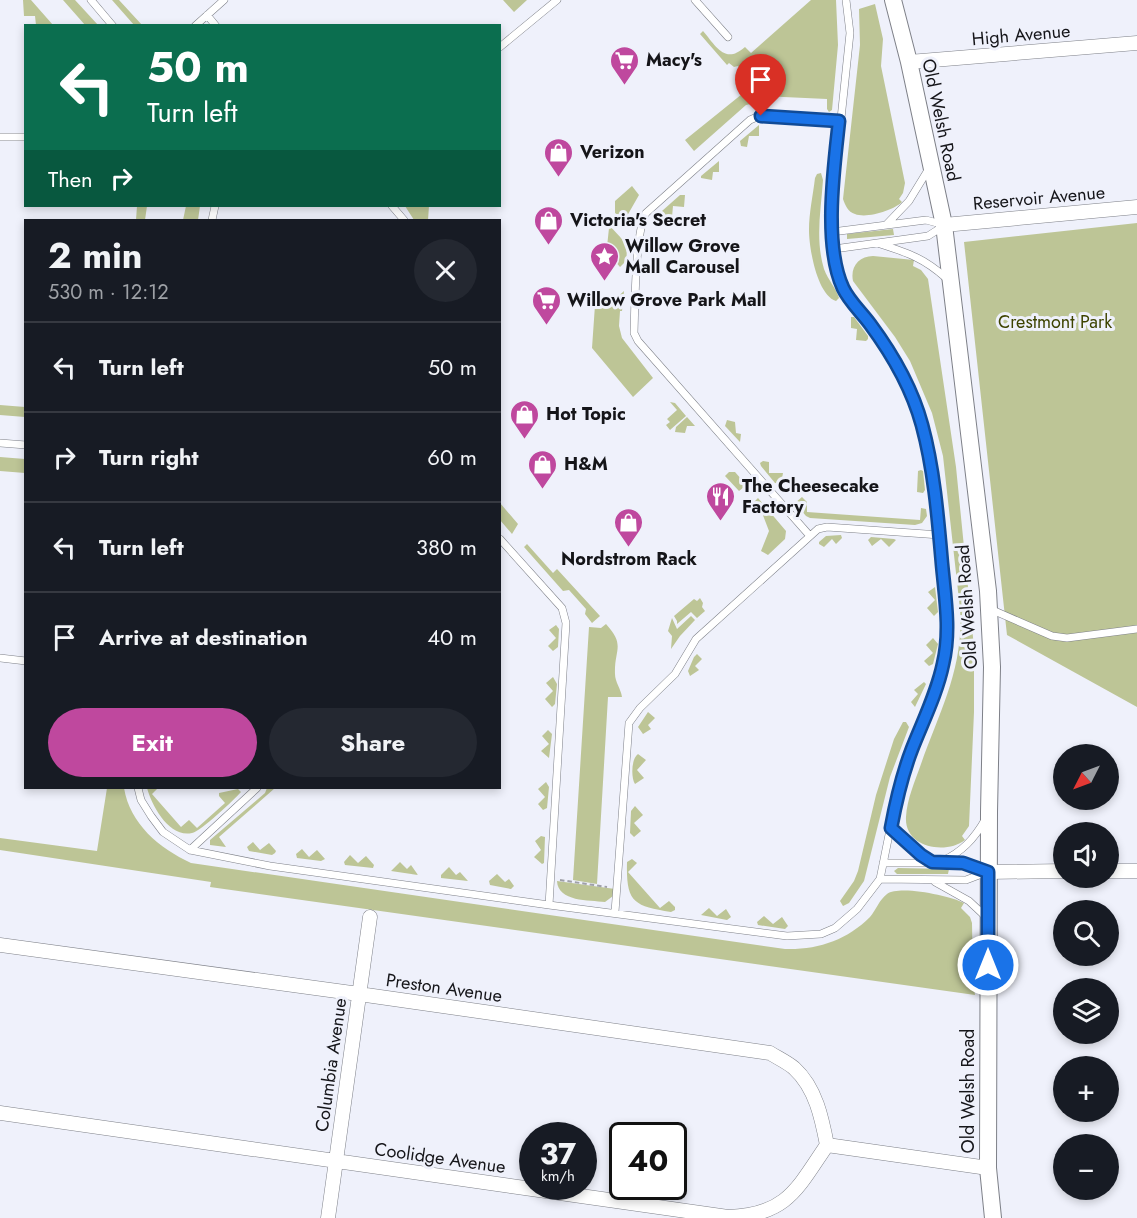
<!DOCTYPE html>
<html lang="en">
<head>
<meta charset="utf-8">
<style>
  :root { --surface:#171b24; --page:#242831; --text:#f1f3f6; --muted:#9ea1a6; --line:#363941; --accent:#bf489e }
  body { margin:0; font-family:Jost,sans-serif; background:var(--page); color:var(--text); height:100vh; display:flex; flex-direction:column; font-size:22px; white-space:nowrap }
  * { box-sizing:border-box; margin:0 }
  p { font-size:20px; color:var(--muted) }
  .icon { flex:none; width:33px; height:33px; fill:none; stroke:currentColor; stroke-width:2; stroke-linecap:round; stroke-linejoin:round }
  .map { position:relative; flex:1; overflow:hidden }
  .drawer { position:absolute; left:24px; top:219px; width:477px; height:570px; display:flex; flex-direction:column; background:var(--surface); border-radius:0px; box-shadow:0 3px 9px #0003 }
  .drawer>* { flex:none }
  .guide { position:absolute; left:24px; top:24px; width:477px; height:183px; border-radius:0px; box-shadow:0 3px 9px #0003; background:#0b6e4f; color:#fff; overflow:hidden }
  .needle { width:39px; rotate:228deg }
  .tools { position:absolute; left:1053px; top:744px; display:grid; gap:12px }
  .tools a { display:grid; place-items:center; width:66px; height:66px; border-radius:50%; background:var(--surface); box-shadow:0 3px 9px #0003; font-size:30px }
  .speed { position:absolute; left:519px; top:1122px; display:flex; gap:12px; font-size:30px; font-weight:700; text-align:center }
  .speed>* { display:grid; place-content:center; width:78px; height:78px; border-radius:50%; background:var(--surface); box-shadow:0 3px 9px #0003; line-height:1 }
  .speed small { font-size:15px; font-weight:400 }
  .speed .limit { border:3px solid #111; border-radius:9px; background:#fff; color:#111 }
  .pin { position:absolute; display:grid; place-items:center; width:51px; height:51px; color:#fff; margin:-62px -26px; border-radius:50% 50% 50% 0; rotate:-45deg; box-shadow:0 0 6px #0007 }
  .pin .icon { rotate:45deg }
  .me { position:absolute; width:66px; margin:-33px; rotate:0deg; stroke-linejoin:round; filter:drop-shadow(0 0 4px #0008) }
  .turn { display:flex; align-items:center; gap:21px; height:126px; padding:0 24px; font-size:27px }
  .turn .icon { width:78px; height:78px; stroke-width:2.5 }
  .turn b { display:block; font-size:42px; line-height:51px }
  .then { display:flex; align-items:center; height:57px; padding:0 24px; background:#0003; gap:12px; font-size:22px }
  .round { display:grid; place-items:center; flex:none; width:63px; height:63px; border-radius:32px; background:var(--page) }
  .headline { display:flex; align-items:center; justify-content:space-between; height:102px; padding:0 24px }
  h1 { font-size:36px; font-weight:700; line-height:45px }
  .cta { display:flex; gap:12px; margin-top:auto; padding:12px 24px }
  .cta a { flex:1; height:69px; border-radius:36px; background:var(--accent); color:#fff; font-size:24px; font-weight:700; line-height:69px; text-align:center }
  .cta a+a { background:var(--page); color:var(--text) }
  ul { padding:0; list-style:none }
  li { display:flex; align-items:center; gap:18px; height:90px; padding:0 24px; border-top:2px solid var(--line) }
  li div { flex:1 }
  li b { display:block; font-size:22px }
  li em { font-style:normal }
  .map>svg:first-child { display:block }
  .green { fill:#bdc596 }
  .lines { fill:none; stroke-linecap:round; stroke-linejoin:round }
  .service-casing { stroke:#7e8088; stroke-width:8 }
  .minor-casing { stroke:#7e8088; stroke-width:15 }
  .tertiary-casing { stroke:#7e8088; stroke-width:18 }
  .path { stroke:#9fa0a8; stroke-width:2; stroke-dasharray:4.5 3; stroke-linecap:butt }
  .service { stroke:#fff; stroke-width:7 }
  .minor { stroke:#fff; stroke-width:14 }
  .tertiary { stroke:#fff; stroke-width:16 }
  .route-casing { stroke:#114b97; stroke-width:15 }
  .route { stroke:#1a73e8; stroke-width:10 }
  .labels { text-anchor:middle; stroke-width:6; stroke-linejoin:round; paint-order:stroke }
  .street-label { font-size:18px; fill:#151519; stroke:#eff1fb }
  .poi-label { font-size:18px; font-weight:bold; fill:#151519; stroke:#eff1fb; text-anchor:start }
  .park-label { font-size:18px; fill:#3d4300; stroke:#eff1fb }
</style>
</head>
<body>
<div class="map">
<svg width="1137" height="1218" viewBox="0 0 1137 1218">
  <rect width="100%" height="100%" fill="#eff1fb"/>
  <path class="green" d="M23,0H31L53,25H36L35,16H24Z
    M63,0H75L98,25H85Z
    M112,0H119L142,25H134Z
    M503,0H527L514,12Z
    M811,0H836L838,45L832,110L829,112L827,109V99L761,96L760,102L746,105L694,151L685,140L752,86L738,66L734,67L729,63L727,65L700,34L703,31C716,46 725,65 745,47L751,53Z
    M875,4L883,39L881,66L905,183L903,193L899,199L902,202C894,210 867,219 855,214C848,212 845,205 843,199L860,45L859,9Z
    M759,125V136H749L747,147L741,146L740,141Z
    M719,161V172H713L712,180L701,178V176Z
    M821,173L823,180C821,210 815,239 824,269C828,280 836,288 839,298L836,301C817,295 809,248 809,230C809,213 813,195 815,178L817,174Z
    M632,186L639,195L627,216L622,218L615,213V201Z
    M680,195H685L684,207L673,206L672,217L663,216L662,211Z
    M137,206H147L145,220H136Z
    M186,206H200L198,220H183Z
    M405,206H429L428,220H414Z
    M1137,223V707L1007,635L964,242Z
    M610,226C622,240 629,242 626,261L620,267L614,260H609L606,256L609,228Z
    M893,229L894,235L847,239V234Z
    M873,256L914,260L913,266L921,270L928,279L956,467L974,647V712L969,826L962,836L965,840C946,855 904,848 906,817C907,799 915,781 921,764C940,710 964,668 960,609L943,456L932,413L910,361L895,337L853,281C850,267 859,256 873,256Z
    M624,291L622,311H620L619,326L622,338L653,378L633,397L592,348L595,305L590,304V300L612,302Z
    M851,317H854L868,336V339L866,341L856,340L857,329L851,328Z
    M670,402L675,403L686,416L670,430L666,425L670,422L667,419L677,410Z
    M0,405L25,407V417L0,415Z
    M687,417L695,426H687L685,433L675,432L676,427Z
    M727,420L735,422L736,433L741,434L740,442L725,426Z
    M0,457L25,459V473L0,471Z
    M763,461L769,462V473H783L781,484L775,483L761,466L760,463Z
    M921,470L923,471L925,490L923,493L917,492L918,471Z
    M729,472H735L749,488L747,489L744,487L739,491L725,476Z
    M802,497L807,502V512L920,520L921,508L926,509L927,516L922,523L915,525L810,518L806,516L795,503Z
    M758,498L786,531L785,539L768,555L761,551L769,531L761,510L754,502Z
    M500,503L518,524L512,534L500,520Z
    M841,535L842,538L836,544L832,539L824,547L819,544V542L826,536Z
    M871,537L894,539L896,540L889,547L881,539L872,546L868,540Z
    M527,544L553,573L557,569L600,616L592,623L585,614L586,609L569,590L563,591L524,547Z
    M935,587L938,612L934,616L927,608L935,600L928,592Z
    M700,598L703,603L702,607L705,611L697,618L691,612L677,624V621L674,616L694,599L697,601Z
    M691,616L695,620L680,636L671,649L672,636L668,631L672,618L677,629Z
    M606,624C626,646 614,649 615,674C615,682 621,689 622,697H608L597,884L573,880L589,627L601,628Z
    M556,625L559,629L558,647L553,651L548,646L556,638L549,630Z
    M933,638L938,644L933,664L929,666L924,661L933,653L926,645Z
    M697,654L702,659L695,666L699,670L690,676L688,671L694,657Z
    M553,677L557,684L555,704L552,707L545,699L553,691L546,683Z
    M924,682L926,684L915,707L911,702L918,694L914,690Z
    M648,712L655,718L648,725L651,729L643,734L638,727Z
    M903,722H906L909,727L890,777L864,881L849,903L843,906L840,901L854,881L858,871L876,795L894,739Z
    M548,730L552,734L549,758L541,751L549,744L542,736Z
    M638,754L646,760L637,770L644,778L635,784C631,778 631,759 638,754Z
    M546,782L549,787L547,808L543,810L538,804L545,797L538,789Z
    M107,788H124C130,824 159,848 191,863L785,949C818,950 847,940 870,917C876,910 879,900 887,894C900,885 950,896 964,903L961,908L970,917L972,923L973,982L975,995L210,887L211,882L0,850V838L97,851Z
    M147,788H158L152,794L181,827L189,820L197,828L225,803L219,796V793L238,789L241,792C235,799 200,832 192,833C169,838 152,806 147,788Z
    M267,788H275L219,837L226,847L210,845V840L265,793Z
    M635,806L643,815L634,823L641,831L634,837L630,833L631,811Z
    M541,836L545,837L544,863L542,864L534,857L541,850L535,841Z
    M253,842L260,850L269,843L276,851L275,853L272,855L249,851L247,847Z
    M302,849L309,857L317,850L325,859L321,861L297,858L296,854Z
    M350,855L358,863L366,856L374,865L373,868L345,865L344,862Z
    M632,859L637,863L628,872L660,908L669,901L675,907V910L671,912C633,906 626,902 627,862Z
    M400,862L407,869L411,865L418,875L391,871Z
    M449,867L456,875L460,872L468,881L441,878V875Z
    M898,868L949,869L948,874H897L894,871Z
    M497,874L505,882L509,879L514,886L511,889L490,885L489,881Z
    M557,881L615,889L613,896L605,902C589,900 558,902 557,881Z
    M709,908L717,916L726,909L731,917L727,920L701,915Z
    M764,916L773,924L782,917L788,926L785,929L758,925L757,922Z"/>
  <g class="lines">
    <defs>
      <path id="service" d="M91,0L113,26
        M695,0L728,37
        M207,15L216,26
        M195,26L224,0
        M500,47L557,0
        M0,137H26
        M392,206L404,220
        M212,220L215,206
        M886,225L909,201L928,170
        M832,232L926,220L941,224
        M880,244C908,253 924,258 946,278
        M834,249L928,236L942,227
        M0,443L26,445
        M810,536L638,341L634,333C635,307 635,232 646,213L750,120L759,116L839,121
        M500,539L562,608L566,623L549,905
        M990,609L1052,636L1067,638L1137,629
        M0,658L26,661
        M138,788L141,800L151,816L163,832L190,850L270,866L549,905L787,936L821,934L835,928L857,909L880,879L896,800L912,749L937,686L944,663L947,641V619L940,535L922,426L909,387L898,367L870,324L843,289L837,270L832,232V204L850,33L846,0
        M891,828L921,855L932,862
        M190,850L257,788
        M942,861C962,852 974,839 985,820
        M883,863H963L988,872
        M880,879L966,880L987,872
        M935,882L969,901L985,916
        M615,912L629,723L640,708L675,674L696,639L818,529L827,527L940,535"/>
      <path id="minor" d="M909,62L1137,43
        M944,225L1137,207
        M1108,871H1137
        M988,872L1064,871
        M0,945L359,994L770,1053C778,1058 787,1062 794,1068C816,1088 822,1119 827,1145
        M0,1113L728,1217C787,1215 797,1189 827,1145L988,1168
        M328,1218L370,917"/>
      <path id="tertiary" d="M893,0L909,62L944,225L988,591L992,667L989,812L988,1168L993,1218"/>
    </defs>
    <use href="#service" class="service-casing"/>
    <use href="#minor" class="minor-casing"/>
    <use href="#tertiary" class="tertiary-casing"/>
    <path class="path" d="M560,880L607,887"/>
    <use href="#service" class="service"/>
    <use href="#minor" class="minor"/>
    <use href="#tertiary" class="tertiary"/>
  </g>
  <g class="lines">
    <defs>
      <path id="route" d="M761,116L839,121C834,167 823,245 843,288C849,301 862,313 870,324C893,355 912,388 922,425C934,469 938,518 942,564C945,597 951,631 943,664C937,693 923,721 912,749C902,775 896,801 891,828L921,855L932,862L963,863L988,872V965"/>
    </defs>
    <use href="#route" class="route-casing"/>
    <use href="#route" class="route"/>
  </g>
  <defs>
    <symbol id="supermarket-pin" viewBox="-11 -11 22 30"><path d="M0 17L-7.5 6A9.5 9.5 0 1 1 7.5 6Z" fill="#bf489e" stroke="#eff1fb"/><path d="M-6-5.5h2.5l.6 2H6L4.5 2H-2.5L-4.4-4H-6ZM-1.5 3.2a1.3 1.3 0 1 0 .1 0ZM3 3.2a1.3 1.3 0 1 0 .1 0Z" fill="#fff"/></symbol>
    <symbol id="shop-pin" viewBox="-11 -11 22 30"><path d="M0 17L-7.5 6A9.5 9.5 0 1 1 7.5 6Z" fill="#bf489e" stroke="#eff1fb"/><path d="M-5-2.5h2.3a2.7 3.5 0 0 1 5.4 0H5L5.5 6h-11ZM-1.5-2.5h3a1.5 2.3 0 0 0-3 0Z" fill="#fff"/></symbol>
    <symbol id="sight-pin" viewBox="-11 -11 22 30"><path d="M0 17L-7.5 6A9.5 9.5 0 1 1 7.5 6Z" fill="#bf489e" stroke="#eff1fb"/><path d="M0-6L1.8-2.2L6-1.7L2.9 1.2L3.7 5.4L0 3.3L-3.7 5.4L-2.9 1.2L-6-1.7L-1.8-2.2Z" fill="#fff"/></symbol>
    <symbol id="restaurant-pin" viewBox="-11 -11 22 30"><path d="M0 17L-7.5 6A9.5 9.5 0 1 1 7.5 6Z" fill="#bf489e" stroke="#eff1fb"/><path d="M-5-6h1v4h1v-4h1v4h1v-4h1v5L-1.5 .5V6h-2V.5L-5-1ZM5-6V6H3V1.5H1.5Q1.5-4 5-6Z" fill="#fff"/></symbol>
  </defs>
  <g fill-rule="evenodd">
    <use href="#supermarket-pin" x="608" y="44" width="33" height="45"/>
    <use href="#shop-pin" x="542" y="136" width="33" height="45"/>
    <use href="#shop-pin" x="532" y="204" width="33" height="45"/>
    <use href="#sight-pin" x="588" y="240" width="33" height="45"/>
    <use href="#supermarket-pin" x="530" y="284" width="33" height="45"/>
    <use href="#shop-pin" x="508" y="398" width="33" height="45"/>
    <use href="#shop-pin" x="526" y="448" width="33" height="45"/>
    <use href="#restaurant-pin" x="704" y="480" width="33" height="45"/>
    <use href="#shop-pin" x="612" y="506" width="33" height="45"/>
  </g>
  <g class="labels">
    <g class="street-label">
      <text transform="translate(1021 35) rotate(-5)" y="6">High Avenue</text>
      <text transform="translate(941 120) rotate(78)" y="6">Old Welsh Road</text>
      <text transform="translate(1039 198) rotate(-5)" y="6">Reservoir Avenue</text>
      <text transform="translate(967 607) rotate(-94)" y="6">Old Welsh Road</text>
      <text transform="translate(444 988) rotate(8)" y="6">Preston Avenue</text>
      <text transform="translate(331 1065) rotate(-82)" y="6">Columbia Avenue</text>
      <text transform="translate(968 1091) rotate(-90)" y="6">Old Welsh Road</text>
      <text transform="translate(440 1158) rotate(8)" y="6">Coolidge Avenue</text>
    </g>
    <g class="poi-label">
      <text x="646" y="66">Macy's</text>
      <text x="580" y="158">Verizon</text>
      <text x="570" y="226">Victoria's Secret</text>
      <text x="625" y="252">Willow Grove<tspan x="625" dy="21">Mall Carousel</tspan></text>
      <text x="567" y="306">Willow Grove Park Mall</text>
      <text x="546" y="420">Hot Topic</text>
      <text x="564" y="470">H&amp;M</text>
      <text x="742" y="492">The Cheesecake<tspan x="742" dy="21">Factory</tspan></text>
      <text x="629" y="565" text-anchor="middle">Nordstrom Rack</text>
    </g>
    <g class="park-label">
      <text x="1055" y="328">Crestmont Park</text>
    </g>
  </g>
</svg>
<div class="tools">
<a><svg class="needle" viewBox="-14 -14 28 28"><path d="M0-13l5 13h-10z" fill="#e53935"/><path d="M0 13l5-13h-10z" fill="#9ea1a6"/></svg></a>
<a><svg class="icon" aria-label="sound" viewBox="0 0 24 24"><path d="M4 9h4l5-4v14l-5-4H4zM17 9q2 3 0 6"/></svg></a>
<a><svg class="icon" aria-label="search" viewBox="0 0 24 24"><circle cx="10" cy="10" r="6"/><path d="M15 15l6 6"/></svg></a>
<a><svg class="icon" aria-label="layers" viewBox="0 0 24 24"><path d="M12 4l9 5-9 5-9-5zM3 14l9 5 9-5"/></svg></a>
<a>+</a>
<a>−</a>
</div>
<div class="speed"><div>37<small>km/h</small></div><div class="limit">40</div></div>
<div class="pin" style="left:761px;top:116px;background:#d93025"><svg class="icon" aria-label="arrive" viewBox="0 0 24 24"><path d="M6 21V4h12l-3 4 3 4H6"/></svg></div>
<svg class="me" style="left:988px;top:965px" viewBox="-20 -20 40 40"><circle r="17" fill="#1a73e8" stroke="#fff" stroke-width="3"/><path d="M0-11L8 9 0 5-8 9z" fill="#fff"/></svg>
<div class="guide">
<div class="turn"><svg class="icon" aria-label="left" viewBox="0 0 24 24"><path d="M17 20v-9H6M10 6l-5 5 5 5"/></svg><div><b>50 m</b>Turn left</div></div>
<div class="then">Then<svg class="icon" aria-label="right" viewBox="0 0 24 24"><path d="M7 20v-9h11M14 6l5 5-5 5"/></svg></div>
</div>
<section class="drawer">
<div class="headline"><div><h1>2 min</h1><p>530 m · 12:12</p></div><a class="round"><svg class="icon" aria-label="close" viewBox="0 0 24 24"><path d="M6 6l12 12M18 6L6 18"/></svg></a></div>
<ul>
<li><svg class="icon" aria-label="left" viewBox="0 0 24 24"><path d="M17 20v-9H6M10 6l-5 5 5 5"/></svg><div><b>Turn left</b></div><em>50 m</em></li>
<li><svg class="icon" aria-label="right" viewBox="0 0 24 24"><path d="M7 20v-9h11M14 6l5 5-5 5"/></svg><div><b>Turn right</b></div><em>60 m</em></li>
<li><svg class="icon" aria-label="left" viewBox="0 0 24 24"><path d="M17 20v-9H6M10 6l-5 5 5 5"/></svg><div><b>Turn left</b></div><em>380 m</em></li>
<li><svg class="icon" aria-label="arrive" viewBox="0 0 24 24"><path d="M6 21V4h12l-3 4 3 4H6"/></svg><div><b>Arrive at destination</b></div><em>40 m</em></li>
</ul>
<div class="cta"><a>Exit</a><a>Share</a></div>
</section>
</div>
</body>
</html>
